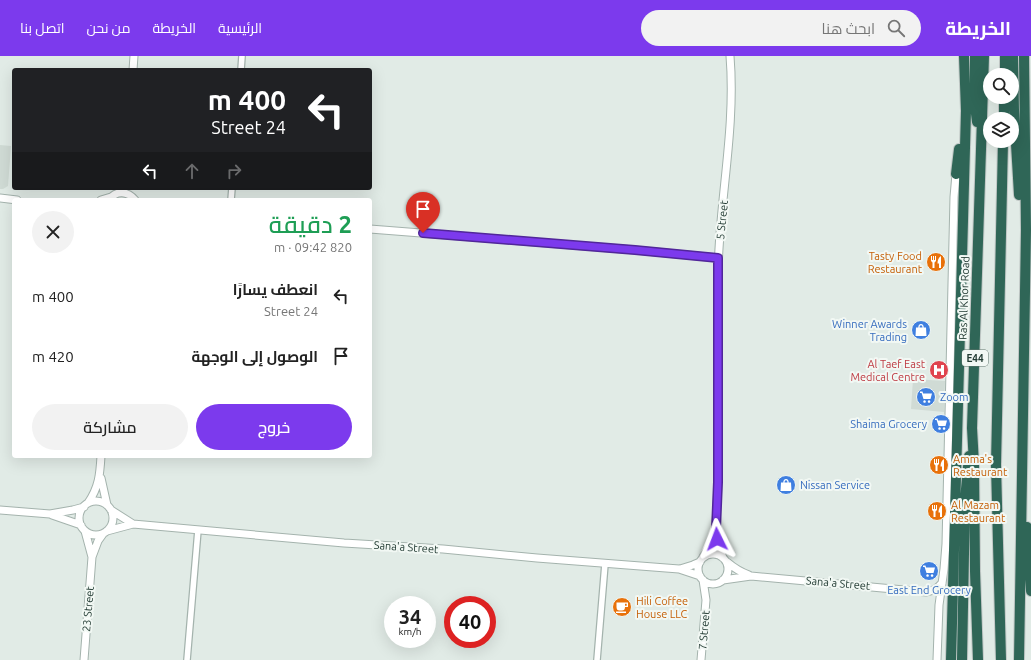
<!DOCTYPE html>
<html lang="ar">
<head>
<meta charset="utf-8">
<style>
  :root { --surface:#fff; --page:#f2f2f2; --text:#222; --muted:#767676; --accent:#7c3aed }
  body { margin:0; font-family:Ubuntu,Cairo,sans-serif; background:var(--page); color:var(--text); direction:rtl; height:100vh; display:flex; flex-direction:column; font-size:15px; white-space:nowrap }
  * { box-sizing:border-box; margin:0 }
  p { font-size:13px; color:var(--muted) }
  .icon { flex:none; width:22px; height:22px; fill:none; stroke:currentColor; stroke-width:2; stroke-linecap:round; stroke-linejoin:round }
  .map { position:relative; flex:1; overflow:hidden; direction:ltr }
  .panel { position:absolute; left:12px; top:142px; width:360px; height:260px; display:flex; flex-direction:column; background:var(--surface); border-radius:4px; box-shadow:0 4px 16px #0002; direction:rtl }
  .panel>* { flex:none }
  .top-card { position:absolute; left:12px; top:12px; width:360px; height:122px; border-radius:4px; box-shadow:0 4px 16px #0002; direction:rtl; background:#202124; color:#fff; overflow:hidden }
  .tools { position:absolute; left:983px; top:12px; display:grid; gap:8px }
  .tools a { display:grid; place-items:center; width:36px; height:36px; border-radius:50%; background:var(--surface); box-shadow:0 4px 16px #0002; font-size:20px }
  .speed { position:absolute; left:384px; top:540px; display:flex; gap:8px; font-size:20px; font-weight:700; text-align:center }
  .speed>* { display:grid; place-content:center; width:52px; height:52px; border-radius:50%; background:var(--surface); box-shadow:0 4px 16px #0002; line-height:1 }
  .speed small { font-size:10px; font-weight:400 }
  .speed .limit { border:6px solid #d22; background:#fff; color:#111 }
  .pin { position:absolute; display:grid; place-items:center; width:34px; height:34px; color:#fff; margin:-41px -17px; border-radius:50% 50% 50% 0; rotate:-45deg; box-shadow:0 0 4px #0007 }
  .pin .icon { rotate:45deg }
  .me { position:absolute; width:44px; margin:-22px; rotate:357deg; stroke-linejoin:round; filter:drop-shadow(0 0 3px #0008) }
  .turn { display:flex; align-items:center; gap:14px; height:84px; padding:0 20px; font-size:18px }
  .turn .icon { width:52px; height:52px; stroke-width:2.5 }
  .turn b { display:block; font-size:28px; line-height:34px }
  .lanes { display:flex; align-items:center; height:38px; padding:0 20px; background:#0003; justify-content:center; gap:20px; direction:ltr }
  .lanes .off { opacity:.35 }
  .round { display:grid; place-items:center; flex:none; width:42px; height:42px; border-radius:21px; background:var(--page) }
  .overview { display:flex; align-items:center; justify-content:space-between; height:68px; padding:0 20px }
  h1 { font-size:24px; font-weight:600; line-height:30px; color:#1e9e55 }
  .primary-button { display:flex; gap:8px; margin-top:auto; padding:8px 20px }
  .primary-button a { flex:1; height:46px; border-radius:24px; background:var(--accent); color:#fff; font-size:16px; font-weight:600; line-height:46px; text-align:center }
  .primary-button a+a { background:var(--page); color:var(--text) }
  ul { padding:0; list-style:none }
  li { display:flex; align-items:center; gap:12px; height:60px; padding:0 20px }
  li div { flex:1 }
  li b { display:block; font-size:15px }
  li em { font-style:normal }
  header { display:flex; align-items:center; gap:24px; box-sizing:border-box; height:56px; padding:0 20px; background:var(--accent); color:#fff }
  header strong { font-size:19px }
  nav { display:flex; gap:22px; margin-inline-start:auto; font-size:14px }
  .search { width:280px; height:36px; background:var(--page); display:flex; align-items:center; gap:10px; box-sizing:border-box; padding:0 14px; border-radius:22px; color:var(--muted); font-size:15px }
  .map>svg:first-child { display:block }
  .built { fill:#d0dbd5 }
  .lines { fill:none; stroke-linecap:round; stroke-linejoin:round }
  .minor-casing { stroke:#a4b3ad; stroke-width:8 }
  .tertiary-casing { stroke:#a4b3ad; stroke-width:9 }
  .motorway-casing { stroke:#c1c8c6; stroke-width:12 }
  .minor { stroke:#fff; stroke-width:5.5 }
  .tertiary { stroke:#fff; stroke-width:7 }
  .motorway { stroke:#2f6657; stroke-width:10 }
  .route-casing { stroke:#51269a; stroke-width:10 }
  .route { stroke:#7c3aed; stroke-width:7 }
  .labels { text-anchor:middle; stroke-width:4; stroke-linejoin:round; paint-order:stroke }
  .shield { fill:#f2f8f4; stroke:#60746d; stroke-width:1 }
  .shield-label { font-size:10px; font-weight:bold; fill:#223b33 }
  .street-label { font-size:11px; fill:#223b33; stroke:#f2f8f4 }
  .food-label { font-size:11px; fill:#c56008; stroke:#f2f8f4; text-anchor:start }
  .shop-label { font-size:11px; fill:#366cbe; stroke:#f2f8f4; text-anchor:end }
  .health-label { font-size:11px; fill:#be3a42; stroke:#f2f8f4; text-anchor:end }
</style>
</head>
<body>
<header>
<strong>الخريطة</strong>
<div class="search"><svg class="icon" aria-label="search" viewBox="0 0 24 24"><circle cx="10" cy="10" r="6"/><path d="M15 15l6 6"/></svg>ابحث هنا</div>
<nav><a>الرئيسية</a><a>الخريطة</a><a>من نحن</a><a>اتصل بنا</a></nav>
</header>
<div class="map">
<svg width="1031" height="604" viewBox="0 0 1031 604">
  <rect width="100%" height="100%" fill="#e1ebe6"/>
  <path class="built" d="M0,89L11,90L8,130L3,133H0Z
    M913,323L945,325L944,356L911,353Z"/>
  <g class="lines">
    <defs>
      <path id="minor" d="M241,14L242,0
        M231,144L232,132
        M187,604L198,474
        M597,604L605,508"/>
      <path id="tertiary" d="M133,14L134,0
        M0,142L17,144
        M101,144L111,141
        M109,144C116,134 128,135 135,144
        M370,173L635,194L718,202
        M101,422L107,449
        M79 462a17 17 0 1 1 34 0a17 17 0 1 1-34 0Z
        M88,447C99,431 100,418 101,400
        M0,454L50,458L73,454L84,451
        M111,454L133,468
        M52,459L81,469
        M85,475L92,501
        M107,475L133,468L344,487L443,493L537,502L679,513L700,520
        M698 513a15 15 0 1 1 30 0a15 15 0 1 1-30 0Z
        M703,501C709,493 713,486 715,477
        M723,502L717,483L716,473L718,426V217C719,145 736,73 730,0
        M727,506C734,512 740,516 749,519
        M680,513L693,509L700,506
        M723,524L751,520L926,536C933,535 937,533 942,527
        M84,604L92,501L98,485L103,478
        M701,604L706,544L703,524
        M937,604L939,549L944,513L946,488L954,141L956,118"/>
      <path id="motorway" d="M975,0V50L977,66
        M1013,0L1014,54L1019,139
        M1005,19V0
        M1004,63V41
        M956,118L959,93
        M1027,471L1031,535
        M951,604L966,55L964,0
        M962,604L965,444L969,400
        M978,604L975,515L974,408L972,372L984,0
        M1001,604L996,409L1003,85
        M1019,604L1026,174L1024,0"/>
    </defs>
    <use href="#minor" class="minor-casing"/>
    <use href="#tertiary" class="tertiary-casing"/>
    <use href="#motorway" class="motorway-casing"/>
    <use href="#minor" class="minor"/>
    <use href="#tertiary" class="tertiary"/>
    <use href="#motorway" class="motorway"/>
  </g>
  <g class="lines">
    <defs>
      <path id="route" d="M423,177L635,194L718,202V426L716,473L717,483"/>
    </defs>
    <use href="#route" class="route-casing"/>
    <use href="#route" class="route"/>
  </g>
  <defs>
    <symbol id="restaurant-disc" viewBox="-11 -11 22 22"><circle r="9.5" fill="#e8710a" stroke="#f2f8f4"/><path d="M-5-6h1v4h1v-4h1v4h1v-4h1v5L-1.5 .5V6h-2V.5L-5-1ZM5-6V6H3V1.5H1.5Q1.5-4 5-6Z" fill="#fff"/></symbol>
    <symbol id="shop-disc" viewBox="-11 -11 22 22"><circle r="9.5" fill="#3f7fe0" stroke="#f2f8f4"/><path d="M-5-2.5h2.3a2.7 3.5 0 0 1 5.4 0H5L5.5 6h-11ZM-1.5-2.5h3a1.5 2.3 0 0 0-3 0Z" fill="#fff"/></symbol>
    <symbol id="hospital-disc" viewBox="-11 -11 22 22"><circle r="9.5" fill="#e0444e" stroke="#f2f8f4"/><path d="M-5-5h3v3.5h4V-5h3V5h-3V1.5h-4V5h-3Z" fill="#fff"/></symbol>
    <symbol id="supermarket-disc" viewBox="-11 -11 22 22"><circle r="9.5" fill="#3f7fe0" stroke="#f2f8f4"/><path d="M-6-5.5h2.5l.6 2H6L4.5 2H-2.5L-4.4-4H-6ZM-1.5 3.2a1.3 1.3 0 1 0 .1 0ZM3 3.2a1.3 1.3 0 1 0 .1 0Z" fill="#fff"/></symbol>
    <symbol id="cafe-disc" viewBox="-11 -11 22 22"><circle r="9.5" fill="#e8710a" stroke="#f2f8f4"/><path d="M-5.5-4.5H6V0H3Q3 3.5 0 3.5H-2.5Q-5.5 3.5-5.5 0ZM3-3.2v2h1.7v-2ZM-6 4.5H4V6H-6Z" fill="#fff"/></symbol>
  </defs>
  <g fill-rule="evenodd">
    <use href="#restaurant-disc" x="925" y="195" width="22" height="22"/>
    <use href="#shop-disc" x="910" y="263" width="22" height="22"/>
    <use href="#hospital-disc" x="928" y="303" width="22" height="22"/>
    <use href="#supermarket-disc" x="915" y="330" width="22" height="22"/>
    <use href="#supermarket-disc" x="930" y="357" width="22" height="22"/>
    <use href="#restaurant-disc" x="928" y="398" width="22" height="22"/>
    <use href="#shop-disc" x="775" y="418" width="22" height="22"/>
    <use href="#restaurant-disc" x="926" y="444" width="22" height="22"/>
    <use href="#supermarket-disc" x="918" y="504" width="22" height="22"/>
    <use href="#cafe-disc" x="611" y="540" width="22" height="22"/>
  </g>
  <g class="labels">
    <rect class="shield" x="962" y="294" width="26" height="16" rx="3"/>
    <g class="shield-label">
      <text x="975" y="306">E44</text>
    </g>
    <g class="street-label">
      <text transform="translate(722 164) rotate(-84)" y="4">5 Street</text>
      <text transform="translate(964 242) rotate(-88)" y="4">Ras Al Khor Road</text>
      <text transform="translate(406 491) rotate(4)" y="4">Sana'a Street</text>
      <text transform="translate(838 527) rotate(5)" y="4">Sana'a Street</text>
      <text transform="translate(88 553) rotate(-85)" y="4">23 Street</text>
      <text transform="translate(704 574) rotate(-85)" y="4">7 Street</text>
    </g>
    <g class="food-label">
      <text x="922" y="204" text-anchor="end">Tasty Food<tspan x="922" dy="13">Restaurant</tspan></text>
      <text x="953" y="407">Amma's<tspan x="953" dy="13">Restaurant</tspan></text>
      <text x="951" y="453">Al Mazam<tspan x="951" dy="13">Restaurant</tspan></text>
      <text x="636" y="549">Hili Coffee<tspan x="636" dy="13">House LLC</tspan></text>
    </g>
    <g class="shop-label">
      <text x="907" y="272">Winner Awards<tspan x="907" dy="13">Trading</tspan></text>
      <text x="940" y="345" text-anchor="start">Zoom</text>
      <text x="927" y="372">Shaima Grocery</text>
      <text x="800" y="433" text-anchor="start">Nissan Service</text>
      <text x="929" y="538" text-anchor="middle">East End Grocery</text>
    </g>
    <g class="health-label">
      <text x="925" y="312">Al Taef East<tspan x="925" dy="13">Medical Centre</tspan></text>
    </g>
  </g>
</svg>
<div class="tools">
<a><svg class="icon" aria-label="search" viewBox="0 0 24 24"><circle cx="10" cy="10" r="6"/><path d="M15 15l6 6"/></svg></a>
<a><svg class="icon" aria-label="layers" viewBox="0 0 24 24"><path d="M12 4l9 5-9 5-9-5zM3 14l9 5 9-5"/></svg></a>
</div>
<div class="speed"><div>34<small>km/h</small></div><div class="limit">40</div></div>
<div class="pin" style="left:423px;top:177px;background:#d93025"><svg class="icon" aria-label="arrive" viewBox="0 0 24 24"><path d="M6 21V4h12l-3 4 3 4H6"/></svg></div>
<svg class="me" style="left:717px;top:483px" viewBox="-20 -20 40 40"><path d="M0-17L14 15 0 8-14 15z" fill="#7c3aed" stroke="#fff" stroke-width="4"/></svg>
<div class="top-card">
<div class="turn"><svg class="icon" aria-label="left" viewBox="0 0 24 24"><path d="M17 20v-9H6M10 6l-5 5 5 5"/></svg><div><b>400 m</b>24 Street</div></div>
<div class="lanes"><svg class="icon" aria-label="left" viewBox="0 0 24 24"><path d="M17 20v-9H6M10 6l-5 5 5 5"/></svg><svg class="icon off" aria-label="ahead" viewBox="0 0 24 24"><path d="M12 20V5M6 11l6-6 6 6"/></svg><svg class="icon off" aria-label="right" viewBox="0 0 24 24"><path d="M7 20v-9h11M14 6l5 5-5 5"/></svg></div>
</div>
<section class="panel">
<div class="overview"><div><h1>2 دقيقة</h1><p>820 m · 09:42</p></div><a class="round"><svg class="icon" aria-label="close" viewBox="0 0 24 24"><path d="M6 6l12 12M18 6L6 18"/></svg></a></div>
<ul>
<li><svg class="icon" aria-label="left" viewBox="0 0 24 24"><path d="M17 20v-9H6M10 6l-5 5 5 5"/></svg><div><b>انعطف يسارًا</b><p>24 Street</p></div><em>400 m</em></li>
<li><svg class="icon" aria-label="arrive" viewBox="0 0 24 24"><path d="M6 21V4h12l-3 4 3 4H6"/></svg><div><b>الوصول إلى الوجهة</b></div><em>420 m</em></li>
</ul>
<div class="primary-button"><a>خروج</a><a>مشاركة</a></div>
</section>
</div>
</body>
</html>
